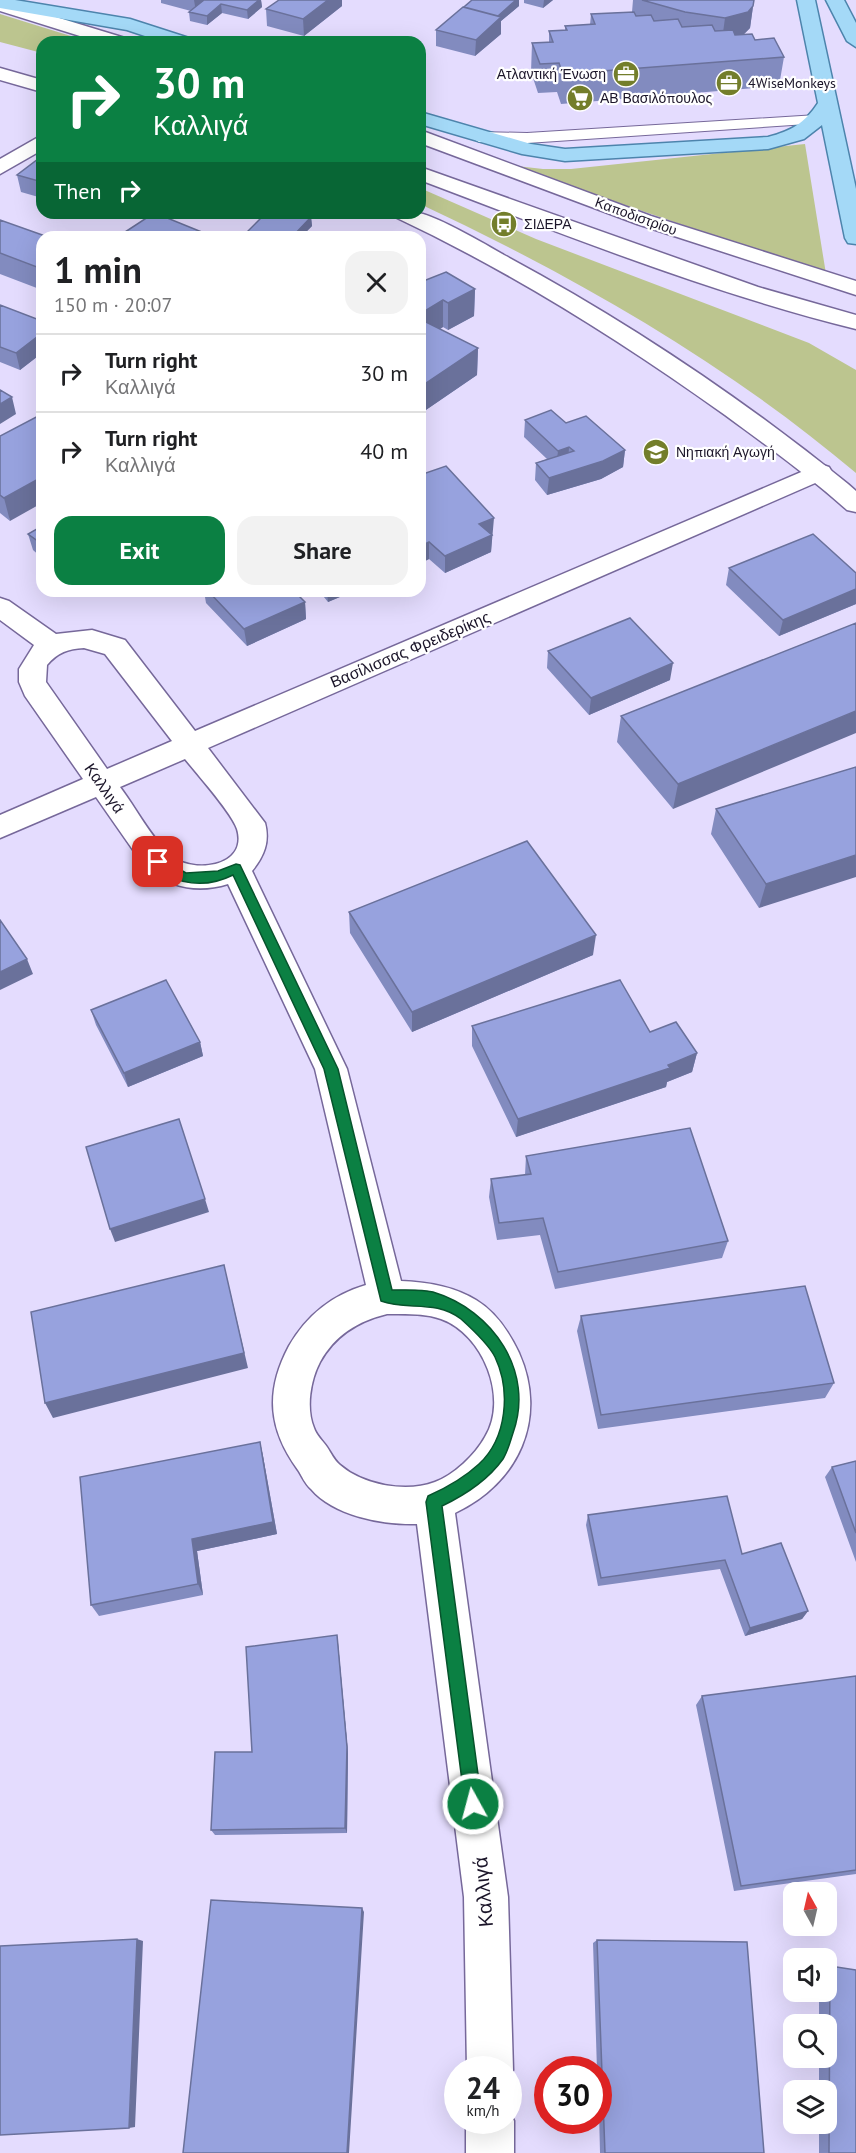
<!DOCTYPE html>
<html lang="en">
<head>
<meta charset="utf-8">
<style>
  :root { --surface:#fff; --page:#f2f2f2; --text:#202124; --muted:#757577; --line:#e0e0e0; --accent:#0b8043 }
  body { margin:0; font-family:"PT Sans",sans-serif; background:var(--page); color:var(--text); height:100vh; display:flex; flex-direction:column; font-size:22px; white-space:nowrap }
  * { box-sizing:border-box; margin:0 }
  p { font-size:20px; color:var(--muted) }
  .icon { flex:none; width:33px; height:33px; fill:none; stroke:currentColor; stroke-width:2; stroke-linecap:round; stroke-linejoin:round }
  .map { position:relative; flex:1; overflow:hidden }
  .panel { position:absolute; left:36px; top:231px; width:390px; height:366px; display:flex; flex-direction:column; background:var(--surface); border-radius:18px; box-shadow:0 6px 24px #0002 }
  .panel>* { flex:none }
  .hud { position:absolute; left:36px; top:36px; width:390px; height:183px; border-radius:18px; box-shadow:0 6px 24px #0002; background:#0b8043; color:#fff; overflow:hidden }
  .needle { width:39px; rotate:352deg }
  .tools { position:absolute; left:783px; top:1882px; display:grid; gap:12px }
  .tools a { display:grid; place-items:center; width:54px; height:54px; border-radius:12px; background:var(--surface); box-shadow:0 6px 24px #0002; font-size:30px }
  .speed { position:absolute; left:444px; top:2056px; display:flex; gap:12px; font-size:30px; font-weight:700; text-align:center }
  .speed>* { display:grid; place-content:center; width:78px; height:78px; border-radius:50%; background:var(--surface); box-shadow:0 6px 24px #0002; line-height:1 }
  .speed small { font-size:15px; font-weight:400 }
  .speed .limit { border:9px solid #d22; background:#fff; color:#111 }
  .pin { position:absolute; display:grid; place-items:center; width:51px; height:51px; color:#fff; margin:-26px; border-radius:12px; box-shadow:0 3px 9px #0006 }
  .me { position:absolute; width:66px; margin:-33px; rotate:353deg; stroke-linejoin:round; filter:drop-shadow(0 0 4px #0008) }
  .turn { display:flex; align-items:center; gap:21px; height:126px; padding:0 18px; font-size:27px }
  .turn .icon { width:78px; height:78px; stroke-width:2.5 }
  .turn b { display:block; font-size:42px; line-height:51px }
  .then { display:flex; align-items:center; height:57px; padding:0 18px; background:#0003; gap:12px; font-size:22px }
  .round { display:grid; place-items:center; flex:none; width:63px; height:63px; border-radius:18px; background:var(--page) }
  .head { display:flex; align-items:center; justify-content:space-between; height:102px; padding:0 18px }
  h1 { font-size:36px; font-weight:700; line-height:45px }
  .action { display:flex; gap:12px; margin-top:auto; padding:12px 18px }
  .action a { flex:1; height:69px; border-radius:18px; background:var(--accent); color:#fff; font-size:24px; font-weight:700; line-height:69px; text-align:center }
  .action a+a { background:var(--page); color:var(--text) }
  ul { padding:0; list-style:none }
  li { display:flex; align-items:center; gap:18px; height:78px; padding:0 18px; border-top:2px solid var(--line) }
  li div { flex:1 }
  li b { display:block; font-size:22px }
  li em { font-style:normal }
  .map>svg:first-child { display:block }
  .green { fill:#bcc58f }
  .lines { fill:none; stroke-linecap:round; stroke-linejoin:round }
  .lane-casing { stroke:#76689a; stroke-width:2 }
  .street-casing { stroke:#76689a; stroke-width:3 }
  .secondary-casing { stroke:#76689a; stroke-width:3 }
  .primary-casing { stroke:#4d84ac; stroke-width:3 }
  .lane { fill:#fff; fill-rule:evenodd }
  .street { fill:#fff; fill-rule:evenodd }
  .secondary { fill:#fff; fill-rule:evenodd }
  .primary { fill:#a4d9f7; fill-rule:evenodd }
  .wall { fill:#828bbf }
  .shaded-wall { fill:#6a719b }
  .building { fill:#97a2de; stroke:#6a719b; stroke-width:1.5 }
  .route { fill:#0b8043; stroke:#07532c; stroke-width:1.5 }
  .labels { text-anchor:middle; stroke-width:4.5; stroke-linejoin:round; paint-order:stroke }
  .far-poi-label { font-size:14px; fill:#1b1529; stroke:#fff; text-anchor:start }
  .far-street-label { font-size:14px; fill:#1b1529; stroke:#fff }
  .street-label { font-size:16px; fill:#1b1529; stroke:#fff }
  .near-street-label { font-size:20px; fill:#1b1529; stroke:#fff }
</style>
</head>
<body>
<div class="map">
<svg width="856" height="2153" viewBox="0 0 856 2153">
  <rect width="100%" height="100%" fill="#e4dcfe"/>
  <path class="green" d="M0,14L90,42H42V53L0,42Z
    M805,144L826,274L508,165L543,169H571Z
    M420,188L536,239L809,343L856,370V473C726,363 574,276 420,204Z"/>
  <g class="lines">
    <defs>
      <path id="lane" d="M817,115L825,120L822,123L527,143L479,142L471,137L479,132L527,133Z"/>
      <path id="street" d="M42,135V150L0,174V159Z
        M820,464L829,467L832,472L829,477L208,748L265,823C270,842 264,856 252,871L347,1069L401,1281C427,1282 453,1286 476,1300C496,1312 509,1332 519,1353C548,1418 519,1483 455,1513L508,1897L513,2070L508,2082V2070H467L464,1897L417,1524C383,1525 334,1516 311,1489C305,1484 302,1476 298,1470C268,1429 265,1391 289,1346C307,1315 332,1295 366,1285L315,1069L228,884C199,893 172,888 147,870L96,797L0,838V815L83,779L25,696L19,682V669L34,645L0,620V598L9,601L56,634L92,630L125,640L195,731ZM84,648L105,654L172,741L107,769L46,682L47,665C58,652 68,649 84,648ZM185,759C197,774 232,813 237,829C249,868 190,875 169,854C150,836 136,808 120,787ZM387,1314C404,1314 424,1313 441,1319C483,1334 509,1398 485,1437C475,1455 454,1475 435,1482C406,1493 363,1485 340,1465C334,1460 331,1453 327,1447C323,1441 316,1435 314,1428C306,1409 310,1381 320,1362C335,1335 358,1321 387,1314Z
        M508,2108L514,2121V2153H466V2121H508Z"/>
      <path id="secondary" d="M0,0L125,38L127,42H99L0,11Z
        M0,68L42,80V92L0,80Z
        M420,130L651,216L856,281V295L637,224L420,143Z
        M420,167L758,287L856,315V329C707,292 563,234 420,180Z
        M391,213C400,213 410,211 419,213C439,217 485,244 504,255C625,320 742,398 848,484L856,491V512L847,510C808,475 767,446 725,415C620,340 512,272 395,217Z"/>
      <path id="primary" d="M0,0H15L130,19L189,38L191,42H163L127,30L0,8Z
        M797,0H815L856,189V244L848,243L845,238L822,125L804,139L768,149L565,161L522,154L420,124V112L531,144L565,149L768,137C791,131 805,123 818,103Z
        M826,0H844L856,23V47L847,41Z"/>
    </defs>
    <use href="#lane" class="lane-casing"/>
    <use href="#street" class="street-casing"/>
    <use href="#secondary" class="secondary-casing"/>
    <use href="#primary" class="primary-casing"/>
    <use href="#lane" class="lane"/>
    <use href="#street" class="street"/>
    <use href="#secondary" class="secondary"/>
    <use href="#primary" class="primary"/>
  </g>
  <path class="wall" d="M161,0H261L262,7L248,19L222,13L207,25L190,21L189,12L191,11L161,3Z
    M279,0H342V6L304,36L267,26L266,9Z
    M524,0H553L543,8L524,3Z
    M633,0H754L750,28L744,34L741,35L755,40L784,57L779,86L561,104L557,92L538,93L531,72L532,43L549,42V31L565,30V26L590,25L591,14L632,12Z
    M519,6L501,21V34L475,56L436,46V30L464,8Z
    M42,156V198L21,192L17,175Z
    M178,213H199L191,219L178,215Z
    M311,217L312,226L301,237H249L248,231Z
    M0,220L42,237V290L0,274Z
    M420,280L475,289L474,316L448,330L443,327L440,329L478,348L477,375L420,414Z
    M0,305L42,321V353L20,370L0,362Z
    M525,420L566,423L625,450L623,467L601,479L547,495L535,480L536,463L547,459L524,437Z
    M0,436L10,521L0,513Z
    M420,475L493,535L492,536L491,552L445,573L429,559L425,561L420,555Z
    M42,526V558L33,550L28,534Z
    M729,568L856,573V604L779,636L726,585Z
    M204,591H294L305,602L306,619L247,646L206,603Z
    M319,591H354L328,602Z
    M856,623L673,809L617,742L621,716Z
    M548,651L670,680L589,715L547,668Z
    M856,767L759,908L711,834L716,809Z
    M349,912L593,955L412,1032L350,933Z
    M91,1010L200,1042L203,1056L128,1087L96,1025Z
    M472,1026L650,1032L697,1053L692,1072L667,1082L666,1087L516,1137L472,1046Z
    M526,1156L728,1241L722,1258L555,1289L540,1235L497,1240L489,1197L491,1179L525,1175Z
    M581,1316L834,1383L825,1398L598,1429L577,1331Z
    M260,1442L263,1456L277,1534L197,1551L203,1595L99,1616L91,1605Z
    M856,1461V1562L825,1477L832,1467Z
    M588,1515L742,1554L808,1611L802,1619L745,1636L720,1569L598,1586L586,1525Z
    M337,1635L338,1643L348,1753L347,1833L215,1835L211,1830L252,1752Z
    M856,1676V1874L734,1891L696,1705L702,1696Z
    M597,1940L764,2153H600L598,2070H597L593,1943Z
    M830,1966L856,2153H819V2124H826V2091H819V2058H826V2025H819V1992H826V1967Z"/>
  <path class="shaded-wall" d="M194,0H211L196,12Z
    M259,0H261L262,7L248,19L247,10Z
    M328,0H342V6L304,36L303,19Z
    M516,0H519V6L501,21V34L475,56L476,40L498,16Z
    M544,0H553L543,8Z
    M221,4L222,13L207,25V16Z
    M753,6L750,28L744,34L722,40L725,18Z
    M190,213H199L191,219Z
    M311,217L312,226L301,237H292Z
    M475,289L474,316L448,330V303Z
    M443,300V327L420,341V314Z
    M42,333V353L20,370L16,353Z
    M478,348L477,375L420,414V387Z
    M12,397L16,414L0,424V404Z
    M569,447L568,464L556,468L558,451Z
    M625,450L623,467L601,479L547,495L549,478Z
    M42,477V503L10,521L4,498Z
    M494,518L491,552L445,573V556L479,524Z
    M429,542V559L425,561V544Z
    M856,589V604L779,636L783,620Z
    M327,591H354L328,602Z
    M305,602L306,619L247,646L244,629Z
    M673,663L670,680L589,715L591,698Z
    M856,711V733L673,809L678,784Z
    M856,855V877L759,908L766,884Z
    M596,935L593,955L412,1032V1012Z
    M27,959L33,974L0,990V972Z
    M200,1042L203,1056L128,1087L124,1073Z
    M697,1053L692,1072L667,1082L666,1087L516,1137L518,1119L668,1065Z
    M205,1199L209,1212L115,1242L110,1229Z
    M224,1265L248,1368L53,1418L45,1403Z
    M260,1442L263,1456L277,1534L197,1551L203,1595L198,1584L192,1539Z
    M808,1611L802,1619L745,1636L750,1628Z
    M337,1635L338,1643L348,1753L347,1833L345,1828Z
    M362,1908L364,1912L349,2153H347Z
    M137,1939L143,1941L135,2127L129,2128Z"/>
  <path class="building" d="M204,0H259L247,10L221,4L207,16L189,12Z
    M279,0H328L303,19L266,9Z
    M472,0H516L498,16L464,7Z
    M642,0H754L753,6L748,12L725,18L685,12Z
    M463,7L501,17L476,40L436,30Z
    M634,12L636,16L651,15L654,21L678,19L682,27L712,25L715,31L733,30L735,35L752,34L755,40L774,38L784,57L563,74L559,63L540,64L532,43L553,42L549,31L567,30L565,26L595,24L591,14Z
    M42,156V182L17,175Z
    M154,213H155L214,237H128L122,234Z
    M266,213H297L311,217L292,237H273L248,231Z
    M0,220L48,237H42V269L0,253Z
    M446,272L475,289L448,303L443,300L420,314V280H426Z
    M0,305L42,321V333L16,353L0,347Z
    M420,319L478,348L420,387Z
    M0,390L12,397L0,404Z
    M551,410L566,423L586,416L625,450L603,461L549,478L536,463L574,451L569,447L558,451L525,420Z
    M42,414V477L4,498L0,495V436Z
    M446,466L494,518L479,524L492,535L445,556L429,542L425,544L420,538V475Z
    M42,526V544L28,534Z
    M813,534L856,573V589L783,620L729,568Z
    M208,591H294L305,602L244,629Z
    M630,618L673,663L591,698L548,651Z
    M856,623V711L678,784L621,716Z
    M856,767V855L766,884L716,809Z
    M527,841L596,935L412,1012L349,912Z
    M0,920L27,959L0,972Z
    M166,980L200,1042L124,1073L91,1010Z
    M620,980L650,1032L676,1022L697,1053L668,1065L670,1068L518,1119L472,1026Z
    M179,1119L205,1199L110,1229L86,1147Z
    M690,1128L728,1241L558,1272L543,1218L499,1223L491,1179L531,1174L526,1156Z
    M224,1265L244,1353L45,1403L31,1312Z
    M805,1286L834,1383L601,1415L581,1316Z
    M260,1442L273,1522L192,1539L198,1584L91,1605L80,1477Z
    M856,1461V1533L832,1467Z
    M727,1496L742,1554L781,1543L808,1611L750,1628L725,1560L601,1578L588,1515Z
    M337,1635L347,1747L345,1828L211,1830L215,1752H252L246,1647Z
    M856,1676V1870L741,1886L702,1696Z
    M211,1900L362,1908L347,2153H183Z
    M137,1939L129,2128L0,2135V1946Z
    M597,1940L747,1942L764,2153H605Z
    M830,1966L856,1970V2153H829Z"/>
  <path class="route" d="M158,857L186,873L218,871L236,864L240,865L338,1069L392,1290C405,1290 421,1289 433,1292C493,1310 535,1372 513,1433C510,1442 508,1451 503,1459C488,1480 465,1495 442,1506L482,1804L480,1810L473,1813L467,1810L465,1804L426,1502L428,1496C446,1488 464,1478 479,1464C507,1438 511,1391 495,1357C489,1345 471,1328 461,1319C435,1299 407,1311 381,1301L324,1069L233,875C205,889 177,885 153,866V859Z"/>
  <defs>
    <symbol id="office-disc" viewBox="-11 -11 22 22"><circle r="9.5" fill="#737e2b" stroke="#fff"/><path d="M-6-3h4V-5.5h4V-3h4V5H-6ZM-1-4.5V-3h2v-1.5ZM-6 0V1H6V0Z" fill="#fff"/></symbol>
    <symbol id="supermarket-disc" viewBox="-11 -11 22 22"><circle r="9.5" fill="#737e2b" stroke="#fff"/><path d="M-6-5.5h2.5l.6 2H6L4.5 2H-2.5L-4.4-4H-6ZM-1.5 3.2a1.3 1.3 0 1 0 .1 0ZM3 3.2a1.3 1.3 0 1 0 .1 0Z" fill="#fff"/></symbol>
    <symbol id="bus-disc" viewBox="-11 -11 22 22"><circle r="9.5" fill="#737e2b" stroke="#fff"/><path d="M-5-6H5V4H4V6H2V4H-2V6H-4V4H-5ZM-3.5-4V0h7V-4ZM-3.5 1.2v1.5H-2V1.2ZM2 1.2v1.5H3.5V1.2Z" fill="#fff"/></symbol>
    <symbol id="school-disc" viewBox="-11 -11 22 22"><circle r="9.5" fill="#737e2b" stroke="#fff"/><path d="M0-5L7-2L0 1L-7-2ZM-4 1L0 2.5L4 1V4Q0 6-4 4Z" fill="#fff"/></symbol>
  </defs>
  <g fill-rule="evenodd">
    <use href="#office-disc" x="611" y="59" width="30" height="30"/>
    <use href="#office-disc" x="714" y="68" width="30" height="30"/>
    <use href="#supermarket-disc" x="565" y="83" width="30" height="30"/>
    <use href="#bus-disc" x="489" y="209" width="30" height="30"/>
    <use href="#school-disc" x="641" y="437" width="30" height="30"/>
  </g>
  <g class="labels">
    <g class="far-poi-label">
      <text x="606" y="79" text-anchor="end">Ατλαντική Ένωση</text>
      <text x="748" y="88">4WiseMonkeys</text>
      <text x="600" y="103">ΑΒ Βασιλόπουλος</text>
      <text x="524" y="229">ΣΙΔΕΡΑ</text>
      <text x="676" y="457">Νηπιακή Αγωγή</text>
    </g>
    <g class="far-street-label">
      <text transform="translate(636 216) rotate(20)" y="5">Καποδιστρίου</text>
    </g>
    <g class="street-label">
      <text transform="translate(410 649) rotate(-23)" y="6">Βασίλισσας Φρειδερίκης</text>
      <text transform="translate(105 788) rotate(55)" y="6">Καλλιγά</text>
    </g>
    <g class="near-street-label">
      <text transform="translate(483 1892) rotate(-95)" y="7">Καλλιγά</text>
    </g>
  </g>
</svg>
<div class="tools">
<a><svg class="needle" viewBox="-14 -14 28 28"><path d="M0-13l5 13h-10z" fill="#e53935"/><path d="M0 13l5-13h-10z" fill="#757577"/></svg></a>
<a><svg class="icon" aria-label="sound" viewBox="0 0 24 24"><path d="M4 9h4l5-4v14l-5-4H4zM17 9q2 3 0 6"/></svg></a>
<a><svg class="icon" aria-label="search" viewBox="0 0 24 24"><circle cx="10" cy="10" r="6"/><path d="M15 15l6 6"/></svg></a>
<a><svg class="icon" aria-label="layers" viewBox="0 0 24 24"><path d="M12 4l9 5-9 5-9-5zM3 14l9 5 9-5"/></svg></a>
</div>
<div class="speed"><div>24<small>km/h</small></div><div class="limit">30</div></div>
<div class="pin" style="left:158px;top:862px;background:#d93025"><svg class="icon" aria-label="arrive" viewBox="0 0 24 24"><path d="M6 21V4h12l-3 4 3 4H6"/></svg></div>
<svg class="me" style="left:473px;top:1804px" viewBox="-20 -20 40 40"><circle r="17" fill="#0b8043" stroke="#fff" stroke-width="3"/><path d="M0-11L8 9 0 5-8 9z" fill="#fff"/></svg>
<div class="hud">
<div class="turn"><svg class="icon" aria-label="right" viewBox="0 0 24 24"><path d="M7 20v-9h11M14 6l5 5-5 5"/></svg><div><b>30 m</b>Καλλιγά</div></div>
<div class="then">Then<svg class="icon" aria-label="right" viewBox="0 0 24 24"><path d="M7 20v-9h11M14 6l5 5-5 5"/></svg></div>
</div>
<section class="panel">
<div class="head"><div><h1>1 min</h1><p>150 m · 20:07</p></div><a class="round"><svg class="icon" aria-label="close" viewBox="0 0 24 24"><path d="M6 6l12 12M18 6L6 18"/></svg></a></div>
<ul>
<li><svg class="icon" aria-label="right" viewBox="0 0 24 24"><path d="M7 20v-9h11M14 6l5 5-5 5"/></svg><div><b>Turn right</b><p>Καλλιγά</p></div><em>30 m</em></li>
<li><svg class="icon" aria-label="right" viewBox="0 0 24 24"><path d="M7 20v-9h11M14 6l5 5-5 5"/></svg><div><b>Turn right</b><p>Καλλιγά</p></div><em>40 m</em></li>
</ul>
<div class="action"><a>Exit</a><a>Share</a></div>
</section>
</div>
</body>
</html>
